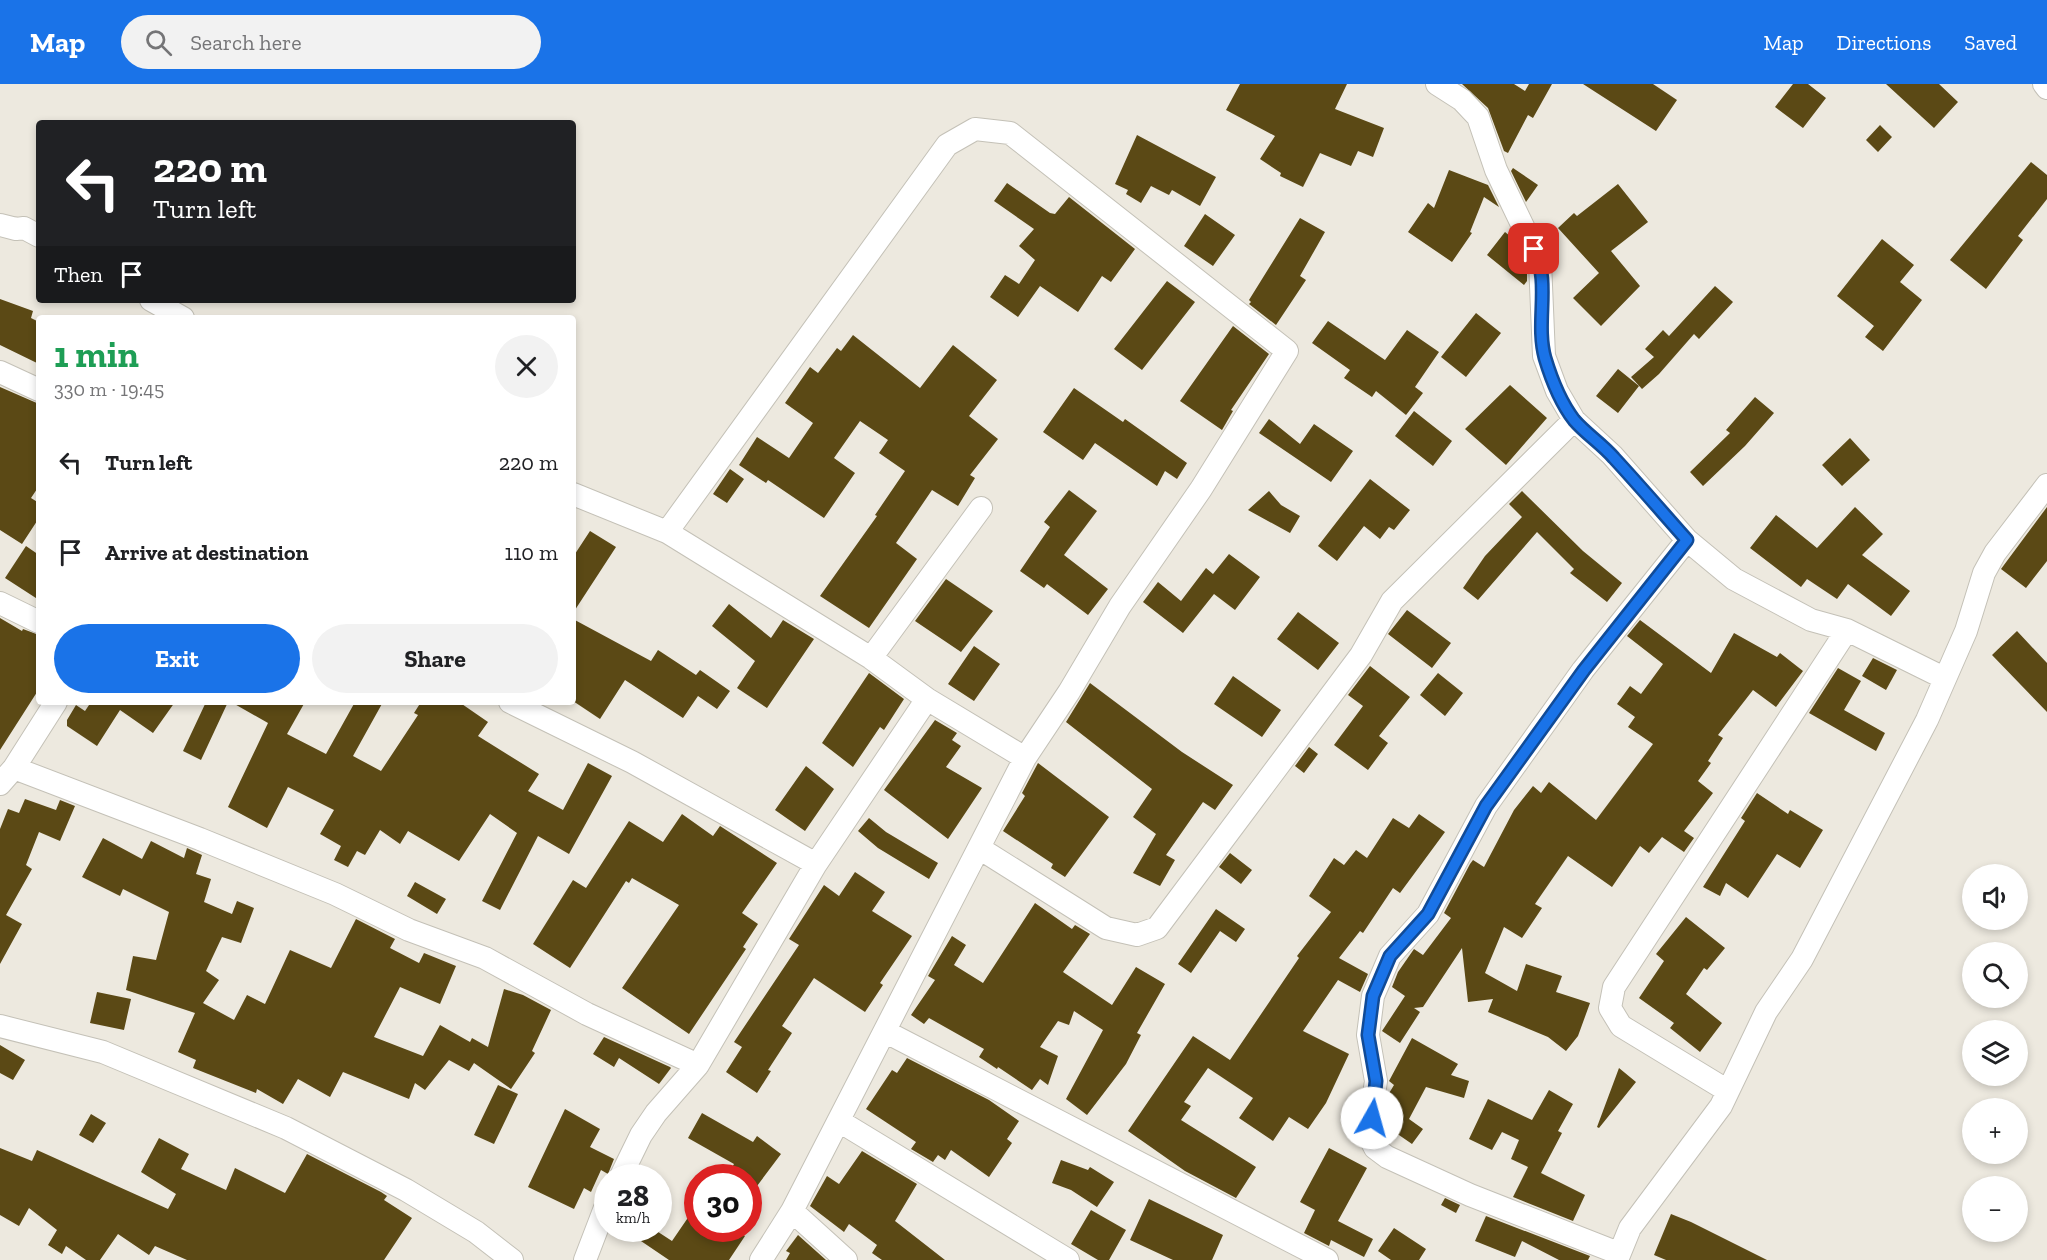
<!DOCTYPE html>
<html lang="en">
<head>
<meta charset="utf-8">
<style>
  :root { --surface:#fff; --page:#f2f2f2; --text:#202124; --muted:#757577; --accent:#1a73e8 }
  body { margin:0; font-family:"Zilla Slab",serif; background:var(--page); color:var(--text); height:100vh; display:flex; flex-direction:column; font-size:22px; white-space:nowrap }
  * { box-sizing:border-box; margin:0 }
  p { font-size:20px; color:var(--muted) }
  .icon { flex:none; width:33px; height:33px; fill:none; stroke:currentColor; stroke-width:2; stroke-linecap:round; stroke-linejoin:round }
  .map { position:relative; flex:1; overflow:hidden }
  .sheet { position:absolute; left:36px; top:231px; width:540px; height:390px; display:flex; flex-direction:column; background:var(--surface); border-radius:6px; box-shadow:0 3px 9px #0003 }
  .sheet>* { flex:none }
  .top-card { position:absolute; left:36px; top:36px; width:540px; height:183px; border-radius:6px; box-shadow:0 3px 9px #0003; background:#202124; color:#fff; overflow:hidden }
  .fabs { position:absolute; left:1962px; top:780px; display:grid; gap:12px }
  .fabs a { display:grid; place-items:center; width:66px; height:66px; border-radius:50%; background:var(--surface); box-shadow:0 3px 9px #0003; font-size:30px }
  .speed { position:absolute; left:594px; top:1080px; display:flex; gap:12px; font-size:30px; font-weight:700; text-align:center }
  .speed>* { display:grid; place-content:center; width:78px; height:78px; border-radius:50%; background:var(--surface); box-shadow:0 3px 9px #0003; line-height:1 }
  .speed small { font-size:15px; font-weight:400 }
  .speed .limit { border:9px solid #d22; background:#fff; color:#111 }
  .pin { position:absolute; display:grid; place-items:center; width:51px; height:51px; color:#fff; margin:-26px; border-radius:12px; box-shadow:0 3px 9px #0006 }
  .me { position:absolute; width:66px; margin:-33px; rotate:7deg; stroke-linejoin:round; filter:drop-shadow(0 0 4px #0008) }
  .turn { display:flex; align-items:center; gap:21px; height:126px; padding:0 18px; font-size:27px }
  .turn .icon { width:78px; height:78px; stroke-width:2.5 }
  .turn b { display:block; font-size:42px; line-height:51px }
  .then { display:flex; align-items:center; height:57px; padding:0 18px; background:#0003; gap:12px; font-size:22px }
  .round { display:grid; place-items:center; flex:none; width:63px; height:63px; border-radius:32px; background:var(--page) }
  .overview { display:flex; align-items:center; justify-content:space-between; height:102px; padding:0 18px }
  h1 { font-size:36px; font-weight:700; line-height:45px; color:#1e9e55 }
  .primary-button { display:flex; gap:12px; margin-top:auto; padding:12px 18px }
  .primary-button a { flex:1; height:69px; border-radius:36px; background:var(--accent); color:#fff; font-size:24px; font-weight:700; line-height:69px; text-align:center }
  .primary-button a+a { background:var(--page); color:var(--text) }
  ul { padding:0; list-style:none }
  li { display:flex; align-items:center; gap:18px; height:90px; padding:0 18px }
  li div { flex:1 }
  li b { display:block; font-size:22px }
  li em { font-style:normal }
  header { display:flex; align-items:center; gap:36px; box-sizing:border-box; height:84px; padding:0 30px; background:var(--accent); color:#fff }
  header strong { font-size:28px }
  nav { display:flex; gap:33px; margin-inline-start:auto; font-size:21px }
  .search { width:420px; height:54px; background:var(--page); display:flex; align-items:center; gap:15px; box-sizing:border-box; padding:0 21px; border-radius:33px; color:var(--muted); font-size:22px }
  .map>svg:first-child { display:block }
  .building { fill:#5b4915 }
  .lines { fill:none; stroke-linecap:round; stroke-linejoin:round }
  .street-casing { stroke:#c4c1b7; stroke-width:24 }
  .street { stroke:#fff; stroke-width:22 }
  .route-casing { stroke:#114b97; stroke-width:15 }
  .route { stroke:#1a73e8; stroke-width:10 }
</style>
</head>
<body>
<header>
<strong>Map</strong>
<div class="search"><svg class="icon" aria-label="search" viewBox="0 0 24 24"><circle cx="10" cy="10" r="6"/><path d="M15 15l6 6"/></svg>Search here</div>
<nav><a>Map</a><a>Directions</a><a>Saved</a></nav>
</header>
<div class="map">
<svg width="2047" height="1176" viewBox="0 0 2047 1176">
  <rect width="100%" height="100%" fill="#ede9df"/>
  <path class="building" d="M1240,0H1347L1335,25L1384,44L1373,73L1358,67L1351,82L1320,69L1303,103L1280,92L1281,89L1260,75L1275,52L1226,26Z
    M1462,0H1514L1525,7L1529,0H1552L1533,34L1528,31L1508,69L1504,67L1488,24Z
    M1583,0H1653L1677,16L1656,47Z
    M1793,0H1808L1826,14L1803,44L1775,23Z
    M1886,0H1939L1958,18L1934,44Z
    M1880,41L1892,53L1878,68L1866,56Z
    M1137,51L1216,93L1200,122L1172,106L1169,111L1151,102L1141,119L1126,110L1128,106L1115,100Z
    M2031,78L2047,91V115L2018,152L2023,156L1986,205L1950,176Z
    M1513,84L1538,101L1526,118L1511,87Z
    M1449,86L1488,101L1499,123L1484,113L1470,148L1472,149L1452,178L1408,148L1428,119L1434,124Z
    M1007,99L1050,129L1055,130L1069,113L1135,165L1111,198L1102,192L1078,228L1040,202L1018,233L990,213L1005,191L1019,200L1035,176L1019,162L1034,145L994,117Z
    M1618,100L1648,138L1611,167L1640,202L1601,242L1573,214L1599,189L1558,144L1574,129L1577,132Z
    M1205,130L1235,151L1213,182L1184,162Z
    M1300,134L1325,148L1300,192L1306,196L1276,241L1249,220L1251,218L1249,216Z
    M1505,148L1515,156L1527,181V197L1524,201L1487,171Z
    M1882,155L1914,181L1900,198L1922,216L1883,267L1865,253L1874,242L1837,212Z
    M1167,197L1195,218L1142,286L1114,265Z
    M1715,202L1733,218L1699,255L1694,250L1659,290L1642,305L1631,293L1654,273L1645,265L1663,246L1669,252Z
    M0,215L33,227L31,234L39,238V280L0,261Z
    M1476,229L1501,249L1466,293L1441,273Z
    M1328,237L1385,276L1407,246L1439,268L1415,303L1423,309L1406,331L1376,307L1372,313L1344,294L1350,286L1312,259Z
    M1233,242L1269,270L1231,326L1233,327L1222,346L1180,317Z
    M853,251L920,304L953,261L997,296L969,332L998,355L970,391L975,394L958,422L932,406L896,459L917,475L869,544L820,512L877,432L875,431L905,387L879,369L888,356L860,337L834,374L855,389L824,434L768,396L766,399L739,381L757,353L789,374L813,339L785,319L810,283L818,289L837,264L841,267Z
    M1618,285L1639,302L1618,329L1596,312Z
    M1510,301L1547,334L1506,381L1465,345Z
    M0,303L39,320V402L31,414L39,419V434L22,460L0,446Z
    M1074,304L1123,338L1125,335L1187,379L1177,395L1165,387L1157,402L1095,359L1083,376L1043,348Z
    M1755,313L1774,329L1745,362L1703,402L1690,388L1730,349L1726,346Z
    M1414,327L1452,357L1433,382L1395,352Z
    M1269,335L1300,360L1314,340L1353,367L1331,398L1259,349Z
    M1850,354L1870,376L1842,402L1822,381Z
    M730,385L744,395L727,419L713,410Z
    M1370,395L1410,426L1394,446L1389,443L1380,455L1364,442L1337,477L1318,462Z
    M1069,406L1097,427L1064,471L1108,505L1088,531L1047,500L1044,504L1020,487L1050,443L1044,438Z
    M1269,407L1281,421L1300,432L1290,449L1248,426Z
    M1522,407L1583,467L1622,499L1607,518L1570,489L1574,485L1537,448L1478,516L1463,504L1485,472L1522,433L1509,420Z
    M1855,423L1883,450L1862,471L1910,507L1891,532L1848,500L1837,515L1807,495L1801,503L1750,464L1776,431L1817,464Z
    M2047,423V477L2026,504L2001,485Z
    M590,447L616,463L573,529V473Z
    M26,462L39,471V516L5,494Z
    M1229,470L1260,493L1235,526L1214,510L1183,549L1143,518L1158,498L1181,517L1206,484L1213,490Z
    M946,495L993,527L961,568L915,537Z
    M729,520L771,554L783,536L814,555L767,624L737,604L755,577L712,542Z
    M1407,526L1451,559L1432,584L1388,550Z
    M1298,528L1339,559L1318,586L1277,555Z
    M0,534L22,547L23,545L39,551V605L0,666Z
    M573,535L651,577L658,566L696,591L700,586L730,607L717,625L698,612L683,634L625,596L600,635L573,617Z
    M1640,536L1711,589L1734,549L1777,573L1780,569L1803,587L1776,623L1753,606L1718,651L1723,654L1708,677L1711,679L1698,697L1713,709L1684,747L1694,754L1684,768L1662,753L1649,769L1640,762L1612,803L1568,772L1535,820L1542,824L1522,854L1504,843L1485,889L1517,907L1526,880L1562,892L1556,908L1590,919L1578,952L1566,967L1548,953L1488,928L1493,915L1468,918L1462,864L1423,923L1414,924L1420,928L1400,959L1382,947L1405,912L1392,903L1398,888L1414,865L1423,871L1451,834L1444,829L1470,780L1473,776L1484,783L1514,726L1533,702L1541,709L1549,698L1596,736L1653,660L1628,643L1635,633L1617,620L1630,602L1641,610L1663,580L1627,552Z
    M2017,547L2047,579V628L1992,571Z
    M974,562L1000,580L974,617L948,600Z
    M1873,574L1897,586L1886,606L1862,592Z
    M1370,582L1410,613L1379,652L1388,659L1368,686L1334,661L1363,622L1348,611Z
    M1838,584L1861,597L1844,626L1885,649L1876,667L1809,629Z
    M869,589L904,615L884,646L880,643L853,683L822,659Z
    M1438,589L1463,609L1445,632L1420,611Z
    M1233,592L1281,626L1262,653L1214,620Z
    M1090,599L1182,668L1233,701L1215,726L1203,718L1166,771L1175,776L1160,802L1133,789L1156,750L1133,733L1152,705L1066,638Z
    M91,618H175L153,649L120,626L97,662L67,642V636L76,621L85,627Z
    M206,618H228L201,676L183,667Z
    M231,618H305L287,650L326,670L355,618H383L353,672L381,687L418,631L414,629L421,618H459L488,638L478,652L539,690L528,707L563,726L588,679L612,692L569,770L538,752L500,826L482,817L517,749L490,730L459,777L408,747L400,760L380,746L365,771L357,767L348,783L334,776L341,762L320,750L334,726L288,703L267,744L228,723L268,639Z
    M935,636L957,649L952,656L961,662L946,683L982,704L948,755L884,706Z
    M1309,663L1318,670L1304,689L1295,682Z
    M1038,679L1109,733L1065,793L1051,784L1053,780L1003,747L1025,712L1022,709Z
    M806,682L834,705L805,747L775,726Z
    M1757,709L1788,730L1790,726L1823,746L1800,784L1777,770L1748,814L1726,799L1720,812L1703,803L1745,737L1741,734Z
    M25,715L56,726L60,716L75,722L60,757L39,748L26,781L32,785L6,831L22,840L0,880V745L8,725L19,729Z
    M682,730L713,752L720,742L777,779L742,829L758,840L743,863L746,865L689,950L622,904L679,821L632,794L629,799L626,797L570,884L533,860L573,796L586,804L629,737L663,758Z
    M1419,730L1445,748L1400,809L1393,804L1363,849L1360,847L1339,874L1368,890L1360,908L1338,896L1303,947L1349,970L1326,1019L1308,1045L1289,1033L1273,1057L1239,1034L1253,1014L1208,984L1184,1018L1191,1022L1181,1036L1256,1083L1236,1114L1185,1087L1128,1047L1193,952L1230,976L1299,874L1297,872L1331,828L1309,812L1334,774L1344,781L1356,766L1367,774L1393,734L1409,744Z
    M869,734L886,748L938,779L929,795L878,764L858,747Z
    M103,754L142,775L151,757L184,774L187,764L202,771L196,790L211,795L204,818L232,830L237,817L254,824L241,859L222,853L206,887L219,896L203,919L234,936L247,911L265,920L290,866L331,884L356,835L395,855L390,864L419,879L424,869L456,882L440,920L400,903L374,953L423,972L440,941L470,958L472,954L488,963L504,905L523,911L551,926L532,967L535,969L511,1005L474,979L469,987L449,976L425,1006L415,999L409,1015L343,988L330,1013L298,995L283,1020L257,1005L256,1009L193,984L196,976L178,968L195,929L126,906L133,872L156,876L169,828L123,805L120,812L82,793Z
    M1230,769L1252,786L1241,800L1219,783Z
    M855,788L885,808L872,827L912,852L880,899L883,901L865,928L814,894L782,942L792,949L768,986L771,987L757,1009L726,988L742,963L734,958L799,861L789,855L824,801L839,812Z
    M415,798L446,815L437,830L407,812Z
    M1035,819L1072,845L1075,841L1090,850L1063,888L1112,921L1136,883L1165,900L1137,949L1141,951L1126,980L1087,1031L1066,1015L1103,946L1074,927L1069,941L1058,937L1040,963L1058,972L1048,1001L1040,995L1032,1006L998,983L997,985L979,973L984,965L929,934L924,940L911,931L935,896L928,892L952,852L966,861L954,881L983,899Z
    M1216,825L1245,845L1236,858L1220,847L1191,889L1178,880Z
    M1686,833L1725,864L1707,886L1704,884L1686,910L1722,939L1700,968L1670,944L1674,939L1639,914L1664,877L1656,870Z
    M97,908L131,915L124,946L90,939Z
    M604,953L670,983L671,984L659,1000L619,974L614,983L593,970Z
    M1412,954L1458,980L1451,991L1469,997L1464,1014L1426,1003L1409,1035L1423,1045L1412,1060L1383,1040L1388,1011L1394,1001L1389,997Z
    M0,961L25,976L13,996L0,989Z
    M907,974L989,1016L1019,1037L1007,1055L1012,1059L989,1093L951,1066L945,1076L938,1071L933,1078L911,1065L916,1058L866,1025L892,986L897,989Z
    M1619,984L1636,998L1599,1044L1597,1043Z
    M498,1001L518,1010L494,1060L474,1051Z
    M1549,1006L1573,1020L1558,1047L1562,1049L1541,1089L1539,1088L1585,1111L1573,1137L1513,1113L1528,1083L1511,1075L1519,1056L1502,1048L1492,1066L1469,1055L1488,1015L1532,1036Z
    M565,1025L600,1045L590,1063L614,1075L608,1090L601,1086L591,1108L584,1104L574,1125L528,1103Z
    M702,1029L753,1058L757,1052L781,1070L748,1114V1094H726L734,1080L688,1054Z
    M91,1030L106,1039L93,1059L79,1051Z
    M159,1054L189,1070L181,1085L226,1106L235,1084L285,1109L307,1070L381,1108L387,1112L384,1116L412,1134L384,1176H187L155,1162L149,1171L118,1150L100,1176H86L66,1162L62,1170L48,1161L57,1146L29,1124L19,1142L0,1131V1064L32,1077L37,1066L168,1125L176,1110L141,1088Z
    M1329,1064L1367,1084L1338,1137L1373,1155L1364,1173L1331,1156L1329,1162L1304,1149L1315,1126L1300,1118Z
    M862,1067L917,1100L895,1137L945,1176H882L872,1169L877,1161L849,1140L844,1148L810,1122L827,1092L839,1100Z
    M1061,1076L1088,1086L1090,1083L1114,1098L1097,1123L1071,1106L1052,1099Z
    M1445,1114L1460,1121L1456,1129L1441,1121Z
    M1149,1115L1223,1151L1212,1176H1173L1130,1156Z
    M698,1119V1144H734L745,1152L729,1176H669L638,1155L644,1144H652L672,1157Z
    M1091,1126L1126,1146L1109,1176H1098L1071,1160Z
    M1671,1130L1691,1138L1767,1176H1666L1654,1171Z
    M1486,1132L1590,1172L1588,1176H1559L1522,1157L1515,1173L1475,1157Z
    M1394,1144L1426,1165L1419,1176H1391L1378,1167Z
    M798,1151L826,1176H786L790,1169L786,1167Z"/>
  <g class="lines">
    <defs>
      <path id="street" d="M1437,0L1462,16L1478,33L1496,86L1540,178L1544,272L1557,307L1574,336L1612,371L1687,456L1734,495L1811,536L1847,546L1944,594
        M2044,0L2047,4
        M0,141L16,145L24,144L39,152
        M151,216L183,234
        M0,288L39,306
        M573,410L667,448L871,574L927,615L1025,674
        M667,448L947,61L975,45L1010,49L1287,267L1201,405L1120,522L1069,608L1025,674L792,1127
        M0,519L39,538
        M871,574L981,424
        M510,618L632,678L816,780
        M14,684L56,618
        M0,700L14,684L200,755L335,810L409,846L485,874L587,930L698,981
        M979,764L1106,844L1137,851L1157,844L1361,571L1392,517L1574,336
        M0,942L103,968L286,1044L406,1106L476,1148L512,1176
        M886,948L1327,1176
        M1728,1007L1621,942L1610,924L1614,903L1847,546
        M839,1037L1068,1176
        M620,1094L641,1051L656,1029L698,981L816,780L927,615
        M1618,1169L1470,1111L1387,1073L1375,1064L1368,1050L1376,997L1368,951L1373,912L1390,872L1428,830L1486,722L1583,586L1687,456
        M585,1176L608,1116
        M761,1176L792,1127L846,1176
        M1617,1176L1630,1144L1721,1022L1766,928L1802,875L1927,636L1966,547L1984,489L1995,469L2047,401"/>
    </defs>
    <use href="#street" class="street-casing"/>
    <use href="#street" class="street"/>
  </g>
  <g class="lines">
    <defs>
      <path id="route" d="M1372,1034L1376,997L1368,951L1373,912L1390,872L1428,830L1486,722L1584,586L1687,456C1663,429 1639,401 1614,374C1602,360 1586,350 1574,336C1561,319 1551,294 1545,274C1535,238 1551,199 1534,165"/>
    </defs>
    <use href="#route" class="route-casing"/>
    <use href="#route" class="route"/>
  </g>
</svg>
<div class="fabs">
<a><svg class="icon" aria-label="sound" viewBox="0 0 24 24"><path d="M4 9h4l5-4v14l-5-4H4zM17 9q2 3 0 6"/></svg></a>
<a><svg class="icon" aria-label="search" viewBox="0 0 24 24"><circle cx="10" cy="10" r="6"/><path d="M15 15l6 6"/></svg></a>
<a><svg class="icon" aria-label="layers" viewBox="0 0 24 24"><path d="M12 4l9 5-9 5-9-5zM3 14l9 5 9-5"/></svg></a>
<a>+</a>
<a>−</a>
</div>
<div class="speed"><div>28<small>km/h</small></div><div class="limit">30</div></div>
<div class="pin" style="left:1534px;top:165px;background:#d93025"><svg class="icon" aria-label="arrive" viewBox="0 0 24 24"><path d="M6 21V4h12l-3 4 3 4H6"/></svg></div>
<svg class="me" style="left:1372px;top:1034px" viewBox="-20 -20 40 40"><circle r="19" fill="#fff"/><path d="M0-13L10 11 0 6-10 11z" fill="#1a73e8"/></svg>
<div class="top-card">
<div class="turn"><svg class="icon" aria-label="left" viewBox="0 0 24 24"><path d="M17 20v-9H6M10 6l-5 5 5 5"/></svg><div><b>220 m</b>Turn left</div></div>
<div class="then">Then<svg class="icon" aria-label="arrive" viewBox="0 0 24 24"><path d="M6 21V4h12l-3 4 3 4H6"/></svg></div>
</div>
<section class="sheet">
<div class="overview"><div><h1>1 min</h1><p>330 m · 19:45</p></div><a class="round"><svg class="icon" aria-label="close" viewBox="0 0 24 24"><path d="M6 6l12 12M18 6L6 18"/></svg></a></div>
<ul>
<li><svg class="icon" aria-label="left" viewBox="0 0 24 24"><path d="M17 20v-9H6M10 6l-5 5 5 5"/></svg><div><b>Turn left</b></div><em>220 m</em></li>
<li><svg class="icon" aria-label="arrive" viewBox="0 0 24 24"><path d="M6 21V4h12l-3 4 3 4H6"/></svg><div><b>Arrive at destination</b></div><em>110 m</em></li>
</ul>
<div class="primary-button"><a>Exit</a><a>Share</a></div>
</section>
</div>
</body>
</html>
